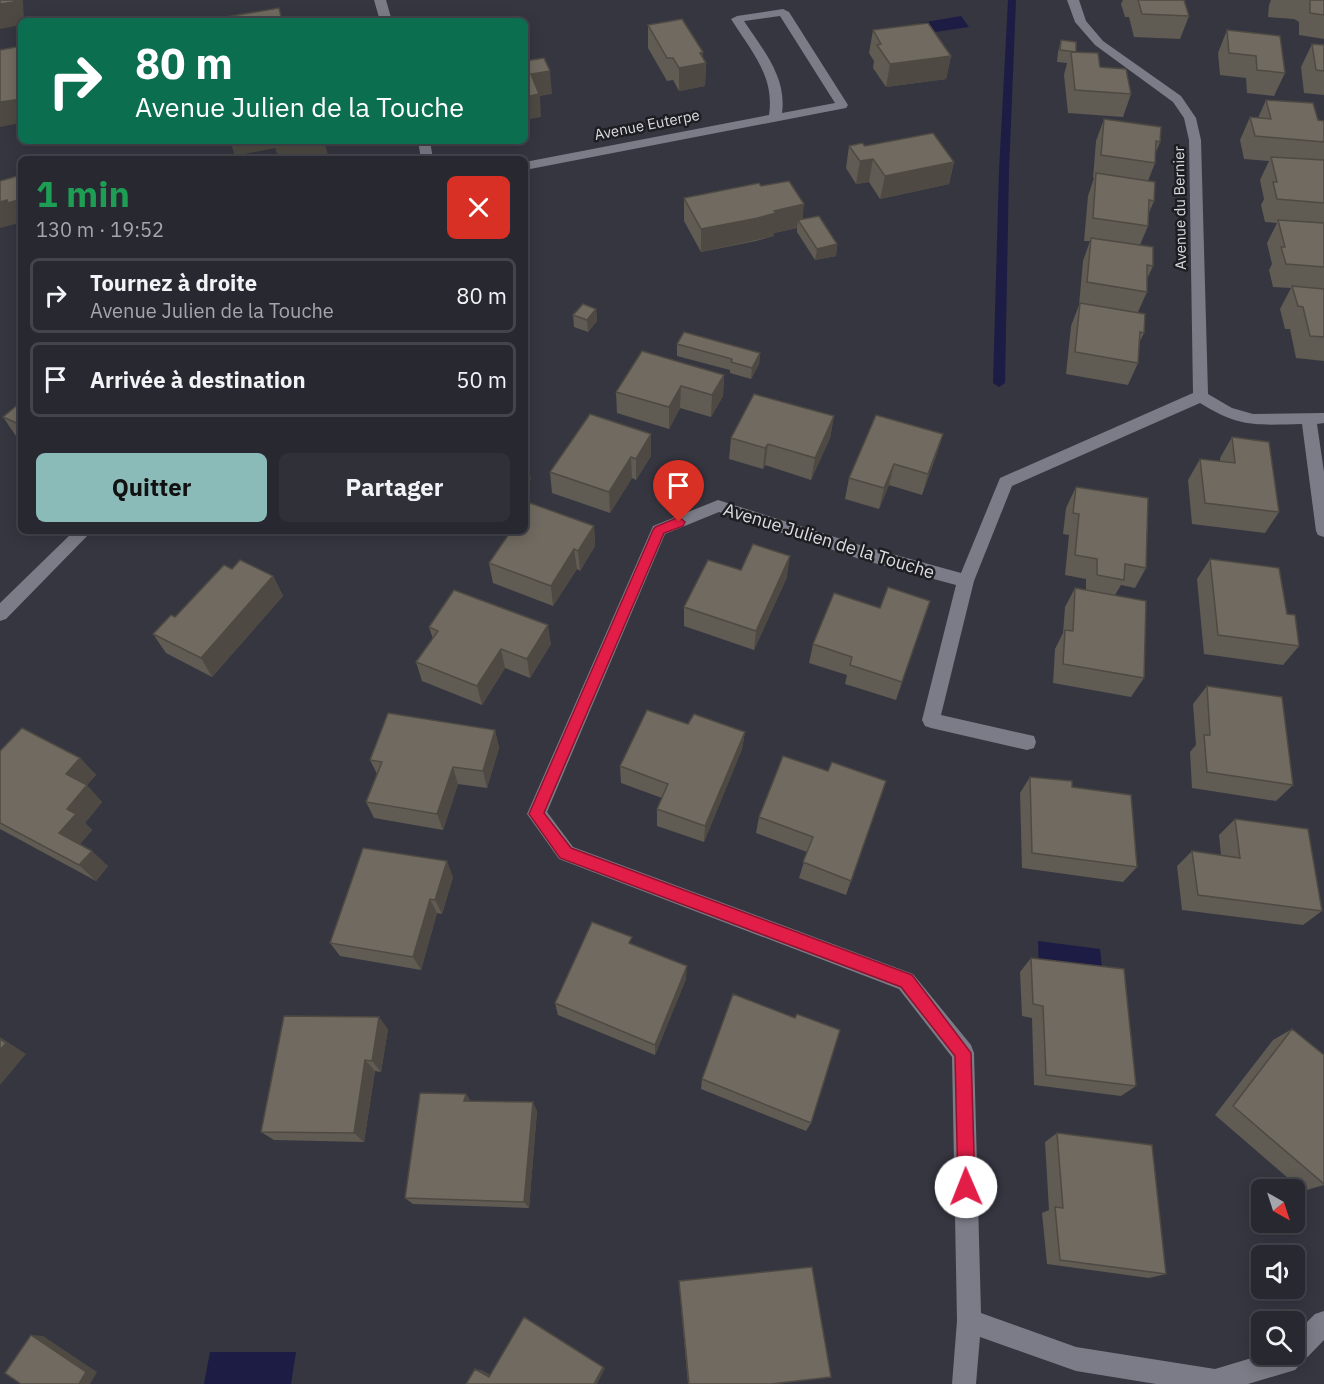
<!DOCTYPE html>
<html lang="fr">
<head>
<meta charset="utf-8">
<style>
  :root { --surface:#282830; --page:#303038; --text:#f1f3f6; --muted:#a5a6ab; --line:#44444c; --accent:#8bbbb9 }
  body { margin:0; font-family:"IBM Plex Sans",sans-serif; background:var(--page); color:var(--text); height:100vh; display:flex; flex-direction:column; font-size:22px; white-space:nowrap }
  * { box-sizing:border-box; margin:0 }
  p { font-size:20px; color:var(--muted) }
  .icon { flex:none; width:33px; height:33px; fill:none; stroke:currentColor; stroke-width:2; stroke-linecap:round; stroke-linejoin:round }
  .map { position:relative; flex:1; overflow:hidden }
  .details { position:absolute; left:18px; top:156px; width:510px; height:378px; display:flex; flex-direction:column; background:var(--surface); border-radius:9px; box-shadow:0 3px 15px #0003,0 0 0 2px var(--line) }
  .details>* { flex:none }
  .guide { position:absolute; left:18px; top:18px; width:510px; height:126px; border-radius:9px; box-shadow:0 3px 15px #0003,0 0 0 2px var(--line); background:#0b6e4f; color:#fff; overflow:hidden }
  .needle { width:39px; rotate:141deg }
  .buttons { position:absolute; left:1251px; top:1179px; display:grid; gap:12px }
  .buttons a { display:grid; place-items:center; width:54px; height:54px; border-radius:9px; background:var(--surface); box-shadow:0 3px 15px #0003,0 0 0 2px var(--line); font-size:30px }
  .pin { position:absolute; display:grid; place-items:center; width:51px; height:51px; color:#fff; margin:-62px -26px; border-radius:50% 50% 50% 0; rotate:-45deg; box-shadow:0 0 6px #0007 }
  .pin .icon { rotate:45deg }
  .me { position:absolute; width:66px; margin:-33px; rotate:359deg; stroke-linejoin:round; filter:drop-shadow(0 0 4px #0008) }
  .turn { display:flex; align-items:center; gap:21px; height:126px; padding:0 18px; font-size:27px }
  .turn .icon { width:78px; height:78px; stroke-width:2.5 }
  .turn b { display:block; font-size:42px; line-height:51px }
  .round { display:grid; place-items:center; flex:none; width:63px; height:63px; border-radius:9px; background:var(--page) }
  .headline { display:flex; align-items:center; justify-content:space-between; height:102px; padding:0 18px }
  h1 { font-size:36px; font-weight:800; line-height:45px; color:#1e9e55 }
  .button { display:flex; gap:12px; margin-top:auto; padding:12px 18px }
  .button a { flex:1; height:69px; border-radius:9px; background:var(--accent); color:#111; font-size:24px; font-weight:800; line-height:69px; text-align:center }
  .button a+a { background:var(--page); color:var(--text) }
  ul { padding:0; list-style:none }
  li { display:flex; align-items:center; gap:18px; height:75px; margin:0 12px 9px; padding:0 6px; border:3px solid var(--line); border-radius:9px }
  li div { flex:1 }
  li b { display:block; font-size:22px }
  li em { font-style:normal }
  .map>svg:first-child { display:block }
  .water { fill:#1d1c44 }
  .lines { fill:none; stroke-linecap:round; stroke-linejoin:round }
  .stream { fill:#1d1c44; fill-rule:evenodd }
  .street { fill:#7b7c87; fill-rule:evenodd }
  .wall { fill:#605b53 }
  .shaded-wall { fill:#4e4a43 }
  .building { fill:#706a60; stroke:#4e4a43; stroke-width:1.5 }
  .route { fill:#e11d48; stroke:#92132f; stroke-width:1.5 }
  .labels { text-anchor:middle; stroke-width:5; stroke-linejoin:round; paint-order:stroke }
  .far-street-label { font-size:15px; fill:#dcdde3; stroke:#1e1e22 }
  .street-label { font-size:18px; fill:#dcdde3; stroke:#1e1e22 }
</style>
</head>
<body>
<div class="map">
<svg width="1324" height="1384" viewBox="0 0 1324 1384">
  <rect width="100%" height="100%" fill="#353640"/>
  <path class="water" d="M961,16L969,27L928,33L920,23Z
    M1038,941L1100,949L1103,977L1039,969Z
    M210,1352H296L291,1384H204Z"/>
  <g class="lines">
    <path class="stream" d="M1008,0H1016L1009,171L1005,383L999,387L993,383L999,171Z"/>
    <path class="street" d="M374,0H386L392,21H380Z
      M1067,0H1079L1086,21L1103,41L1181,96L1196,118L1201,140L1208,394L1232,408L1253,414L1324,413V423L1317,424L1324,472V537L1318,535L1316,531L1302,424C1256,425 1240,428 1200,403L1012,486L974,581L941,715L1034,736L1036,742L1034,748L1027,750L931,728L925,726L922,720L956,585L863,560L719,512L665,534L547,812L573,847L913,974L971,1045L974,1053L981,1313L1076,1347L1215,1369L1265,1354H1294V1335L1315,1314L1324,1311V1340L1295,1370L1248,1384H1156L1076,1371L980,1337L976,1384H952L957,1321L952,1057L899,989L559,859L527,814L653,526L718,500L863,546L961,573L1000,478L1193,393L1189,140L1184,118L1173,102L1095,45L1075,22Z
      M783,9L789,12L848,105L846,108L525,170V162L769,115C775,76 751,51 731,19L737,16ZM780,16L835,103L782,113C787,77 763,50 744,21Z
      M418,141H430L433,159H421Z
      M74,531H92L6,619L0,621V603Z"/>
  </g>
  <path class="wall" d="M1123,0H1184L1189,16L1180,39L1134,37L1129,17H1125L1121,4Z
    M1271,0H1324V39L1299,35V22L1294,19L1268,17L1269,5Z
    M648,25L703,52V59L706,63L705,86L679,91L673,80L667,81L648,48Z
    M873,30L951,56L946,79L886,87L873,68L874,61L869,53Z
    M1227,30L1285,73L1274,96L1247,93L1246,78L1220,75L1218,53Z
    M1061,40L1076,52L1100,67L1131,94L1123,117L1068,113L1064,75L1067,63L1057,62L1058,52Z
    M1312,44L1324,45V95L1304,93L1301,67Z
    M1266,100L1318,120L1324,121V361L1296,358L1290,329H1285L1280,309L1291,288L1273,287L1269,270L1272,264L1267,243L1277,223L1265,222L1261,205L1264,199L1260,180L1269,161L1244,159L1240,140L1250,117L1258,118Z
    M1104,119L1160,142L1156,152L1155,163L1148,181L1154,201L1148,215V226L1140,245L1153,266L1147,279V292L1138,312L1144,333L1139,343L1138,363L1128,385L1066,374L1071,326L1079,305L1083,261L1090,241H1084L1088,196L1094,178H1093L1096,141Z
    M849,146H865L954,162L949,184L880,199L869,182L856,184L846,168Z
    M761,186L803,219L837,244L836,256L815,260L797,232V228L774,233V236L756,241L701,252L684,221V198Z
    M596,309L597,321L588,332L574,327L573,315Z
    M677,344L760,353L759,364L751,379L730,373V370L677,356Z
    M724,375L723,396L711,417L680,408L669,429L617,413L616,392Z
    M21,402V440L18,439L3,417Z
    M834,416L830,438L811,480L765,465L763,469L729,459L731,438Z
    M651,434V456L636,480L632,478L610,513L552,493L550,472Z
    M943,434L936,456L922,495L889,485L879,509L845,499L849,478Z
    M1232,437L1279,512L1265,533L1192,524L1188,480L1200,459L1220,461V458Z
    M1076,487L1146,568L1135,588L1121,585L1115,595L1144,678L1131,697L1053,683L1055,649L1063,633L1065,607L1075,588L1086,590V579L1065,575L1069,535L1063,534L1066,508Z
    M594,526L595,546L580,571L577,569L553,606L493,583L489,563Z
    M1210,559L1299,646L1283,665L1204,654L1197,579Z
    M232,569L273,576L283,596L212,677L166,653L153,634L175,617Z
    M741,570L787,577L754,650L684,626V607Z
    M930,601L896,700L845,684L847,675L809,663L813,644Z
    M429,627L551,644L530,678L505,668L482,705L422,681L416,662L433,639Z
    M1207,686L1293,785L1276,801L1192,788L1190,752L1196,745L1193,704Z
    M688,724L745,732L742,749L704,842L657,826V809L662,798L621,783L620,766Z
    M495,730L499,748L487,788L458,784L443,830L374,818L366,802L377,774L370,760Z
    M0,751L80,758L96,775L86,785L102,802L85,823L92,830L80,844L108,866L96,881L0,829Z
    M828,771L886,781L846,895L799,878L807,852L756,833L759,817Z
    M1030,777L1072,787L1137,867L1123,882L1022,868L1020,793Z
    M1235,819L1322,911L1303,925L1182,910L1177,866L1192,851L1221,855L1219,835Z
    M453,877L442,914L437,913L421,970L340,956L330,943Z
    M632,944L686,979L655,1055L558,1015L555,1003Z
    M1031,958L1136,1086L1121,1096L1034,1085L1032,1018L1022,1016L1020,972Z
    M795,1018L811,1123L806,1131L701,1089L702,1079Z
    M388,1029L381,1072L375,1071L364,1142L274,1140L261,1132Z
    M1292,1029L1324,1055V1185L1303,1191L1215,1115L1273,1040Z
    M466,1094L470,1101L537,1111L529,1208L413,1204L405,1198Z
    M1057,1133L1166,1274L1149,1278L1047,1264L1042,1213L1049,1210L1045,1142Z
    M679,1281L772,1384H688L679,1285Z"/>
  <path class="shaded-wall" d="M14,0H23L24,21H21V25L0,29V4Z
    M703,52V64L706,63L705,86L679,91V68L700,53Z
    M951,56L946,79L886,87L890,64Z
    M550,71L552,94L540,96L541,117L525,120V96L531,74Z
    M21,99V123L0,127V102Z
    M230,141H324L329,158L324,159H279L275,148L235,156Z
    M873,159L869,182L856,184L860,161Z
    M954,162L949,184L880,199L885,176Z
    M21,199V225L19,223L0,228V202L7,200Z
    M804,204L802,226L798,220L797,228L774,233V236L701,252V229Z
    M837,244L836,256L815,260L817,249Z
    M525,286H526L528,308L525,312Z
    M596,309L597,321L588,332L587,320Z
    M760,353L759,364L751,379L752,368Z
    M724,375L723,396L711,417L712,395Z
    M681,386L680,408L669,429V407Z
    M834,416L830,438L811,480L815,458Z
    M651,434V456L636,480V459Z
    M943,434L936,456L922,495L928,474Z
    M768,444L765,465L763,469L765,448Z
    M631,457L632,478L610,513L609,492Z
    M894,464L889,485L879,509L884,488Z
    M529,469L531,480L525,488V475Z
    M594,526L595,546L580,571L578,551Z
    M574,549L577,569L553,606L551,586Z
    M790,556L787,577L754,650L756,631Z
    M273,576L283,596L212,677L201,658Z
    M548,625L551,644L530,678L527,659Z
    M501,649L505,668L482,705L477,686Z
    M495,730L499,748L487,788L483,771Z
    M745,732L742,749L704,842L705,826Z
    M80,758L96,775L82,791L66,774Z
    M453,767L458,784L443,830L437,814Z
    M87,785L102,802L85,823L92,830L76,849L59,833L67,809Z
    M92,851L108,866L96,881L79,865Z
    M447,861L453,877L442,914L435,900Z
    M430,899L437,913L421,970L413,957Z
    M687,966L686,979L655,1055V1045Z
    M379,1017L388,1029L381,1072L372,1061Z
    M0,1037L26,1054L0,1085Z
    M365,1060L375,1071L364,1142L354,1133Z
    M466,1094L472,1103L464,1101Z
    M533,1102L537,1111L529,1208L524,1202Z
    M528,1320L605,1368L597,1384H594Z
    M31,1335L43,1336L97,1372L90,1384H79Z
    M475,1369L481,1370L495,1377H489Z"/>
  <path class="building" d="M0,0H14V2L0,4Z
    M1138,0H1184L1189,16L1142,14Z
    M1310,0H1324V15L1310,13Z
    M279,8L282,21H202Z
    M682,19L703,52L700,53L706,63L679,68L673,58H667L648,25Z
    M928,23L951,56L890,64L877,45L881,44L873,30Z
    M1227,30L1280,36L1285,73L1257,70L1256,56L1229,53Z
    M1061,40L1076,42V52L1060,50Z
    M1312,44L1324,45V71L1316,70Z
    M21,46V99L0,102V50Z
    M1071,52L1098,53L1100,67L1126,69L1131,94L1075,90Z
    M544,58L550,71L531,74L539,94L525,97V61Z
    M1266,100L1313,103L1318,120L1324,121V142L1255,136L1250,117L1271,119Z
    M1104,119L1161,127L1160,142L1156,141L1155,163L1101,155Z
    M933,133L954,162L885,176L873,159L860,161L849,146L862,143L865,146Z
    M273,141H291L274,144Z
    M1271,157L1324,160V203L1277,199L1273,182H1277Z
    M1096,173L1155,182L1154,201L1149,200L1148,226L1093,218Z
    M21,175V199L8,203L7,200L0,202V181Z
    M789,181L804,204L774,211L776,213L758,218L701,229L684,198L759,183L761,186Z
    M819,216L837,244L817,249L798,220Z
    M1278,220L1324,223V267L1286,264L1281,247H1285Z
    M1091,238L1153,247V266L1147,265V292L1087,282Z
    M1292,286L1324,289V337L1310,336L1303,307L1298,306Z
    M1080,303L1145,314L1144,333L1140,332L1138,363L1075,352Z
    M583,304L596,309L587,320L573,315Z
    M684,332L760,353L752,368L731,362L732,359L677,344Z
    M642,351L724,375L712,395L681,386L669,407L616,392Z
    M754,394L834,416L815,458L768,444L765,448L731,438Z
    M21,402V425L3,417Z
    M590,414L651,434L636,459L631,457L609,492L550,472Z
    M876,415L943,434L928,474L894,464L884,488L849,478Z
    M1232,437L1269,442L1279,512L1205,503L1200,459L1235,463Z
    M525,467L529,469L525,475Z
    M1076,487L1148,498L1146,568L1125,564L1124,580L1097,575V559L1075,555L1079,514L1073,513Z
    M530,503L594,526L578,551L574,549L551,586L489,563L511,531H525V511Z
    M753,544L790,556L756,631L684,607L708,560L741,570Z
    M1210,559L1279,568L1287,614L1295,615L1299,646L1218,635Z
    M240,560L273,576L201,658L153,634L171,615L175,617L224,565L232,569Z
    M888,587L930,601L902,682L850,665L852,657L813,644L834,593L880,608Z
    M1075,588L1146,601L1144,678L1063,664L1065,630L1073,631Z
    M454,590L548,625L527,659L501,649L477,686L416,662L438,631L429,627Z
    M1207,686L1282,697L1293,785L1207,772L1204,735H1210Z
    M647,710L688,724L694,714L745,732L705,826L657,809L668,784L620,766Z
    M388,713L495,730L483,771L453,767L437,814L366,802L382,762L370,760Z
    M22,728L80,758L66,774L87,785L67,809L76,814L59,833L92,851L79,865L0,823V751Z
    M783,756L828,771L832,762L886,781L851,881L803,862L813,837L759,817Z
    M1030,777L1072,781V787L1131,795L1137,867L1032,853Z
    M1235,819L1308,829L1322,911L1198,895L1192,851L1240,858Z
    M363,848L447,861L435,900L430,899L413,957L330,943Z
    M592,922L632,937L629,943L687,966L655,1045L555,1003Z
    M1031,958L1124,969L1136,1086L1046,1075L1043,1006L1033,1004Z
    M733,994L795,1018L797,1014L840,1030L811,1123L702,1079Z
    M284,1016L379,1017L372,1061L365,1060L354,1133L261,1132Z
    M1292,1029L1324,1055V1184L1233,1106Z
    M0,1039L6,1043L0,1050Z
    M420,1093L466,1094L464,1101L533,1102L524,1202L405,1198Z
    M1057,1133L1152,1145L1166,1274L1060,1260L1055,1207L1063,1208Z
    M812,1267L831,1377L771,1384H689L679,1281Z
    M524,1317L603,1367L594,1384H466L475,1369L489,1377Z
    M31,1335L86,1372L79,1384H21L5,1373Z"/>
  <path class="route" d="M679,517L685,522L683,526L664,533L544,813L571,848L912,975L971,1053L975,1187L972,1193L966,1196L960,1193L958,1187L955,1056L901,987L560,858L529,814L653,530L655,527Z"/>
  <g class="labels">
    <g class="far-street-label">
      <text transform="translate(647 125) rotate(-11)" y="5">Avenue Euterpe</text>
      <text transform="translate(1180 208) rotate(-91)" y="5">Avenue du Bernier</text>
    </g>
    <g class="street-label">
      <text transform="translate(829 541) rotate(17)" y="6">Avenue Julien de la Touche</text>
    </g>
  </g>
</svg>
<div class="buttons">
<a><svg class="needle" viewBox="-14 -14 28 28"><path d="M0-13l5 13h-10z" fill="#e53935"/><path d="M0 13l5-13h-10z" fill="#a5a6ab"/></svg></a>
<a><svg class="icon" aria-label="sound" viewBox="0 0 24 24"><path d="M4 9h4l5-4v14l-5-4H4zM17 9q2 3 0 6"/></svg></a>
<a><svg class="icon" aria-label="search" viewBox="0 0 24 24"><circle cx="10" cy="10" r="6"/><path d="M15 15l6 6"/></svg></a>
</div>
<div class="pin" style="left:679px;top:522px;background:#d93025"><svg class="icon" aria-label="arrive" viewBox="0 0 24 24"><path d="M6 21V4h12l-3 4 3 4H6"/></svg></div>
<svg class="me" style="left:966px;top:1187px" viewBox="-20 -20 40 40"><circle r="19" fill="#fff"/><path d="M0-13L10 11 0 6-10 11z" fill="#e11d48"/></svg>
<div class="guide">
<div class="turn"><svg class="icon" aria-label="right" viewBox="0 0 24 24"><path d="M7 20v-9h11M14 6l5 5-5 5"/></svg><div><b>80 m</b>Avenue Julien de la Touche</div></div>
</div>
<section class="details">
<div class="headline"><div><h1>1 min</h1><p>130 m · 19:52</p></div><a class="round" style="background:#d93025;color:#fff"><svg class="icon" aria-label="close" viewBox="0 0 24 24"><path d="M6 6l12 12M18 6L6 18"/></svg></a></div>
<ul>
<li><svg class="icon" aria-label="right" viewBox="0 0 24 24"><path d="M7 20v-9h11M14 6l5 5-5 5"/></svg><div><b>Tournez à droite</b><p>Avenue Julien de la Touche</p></div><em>80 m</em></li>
<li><svg class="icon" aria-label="arrive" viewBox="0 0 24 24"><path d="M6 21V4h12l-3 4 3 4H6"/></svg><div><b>Arrivée à destination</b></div><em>50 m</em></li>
</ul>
<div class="button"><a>Quitter</a><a>Partager</a></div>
</section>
</div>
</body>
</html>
